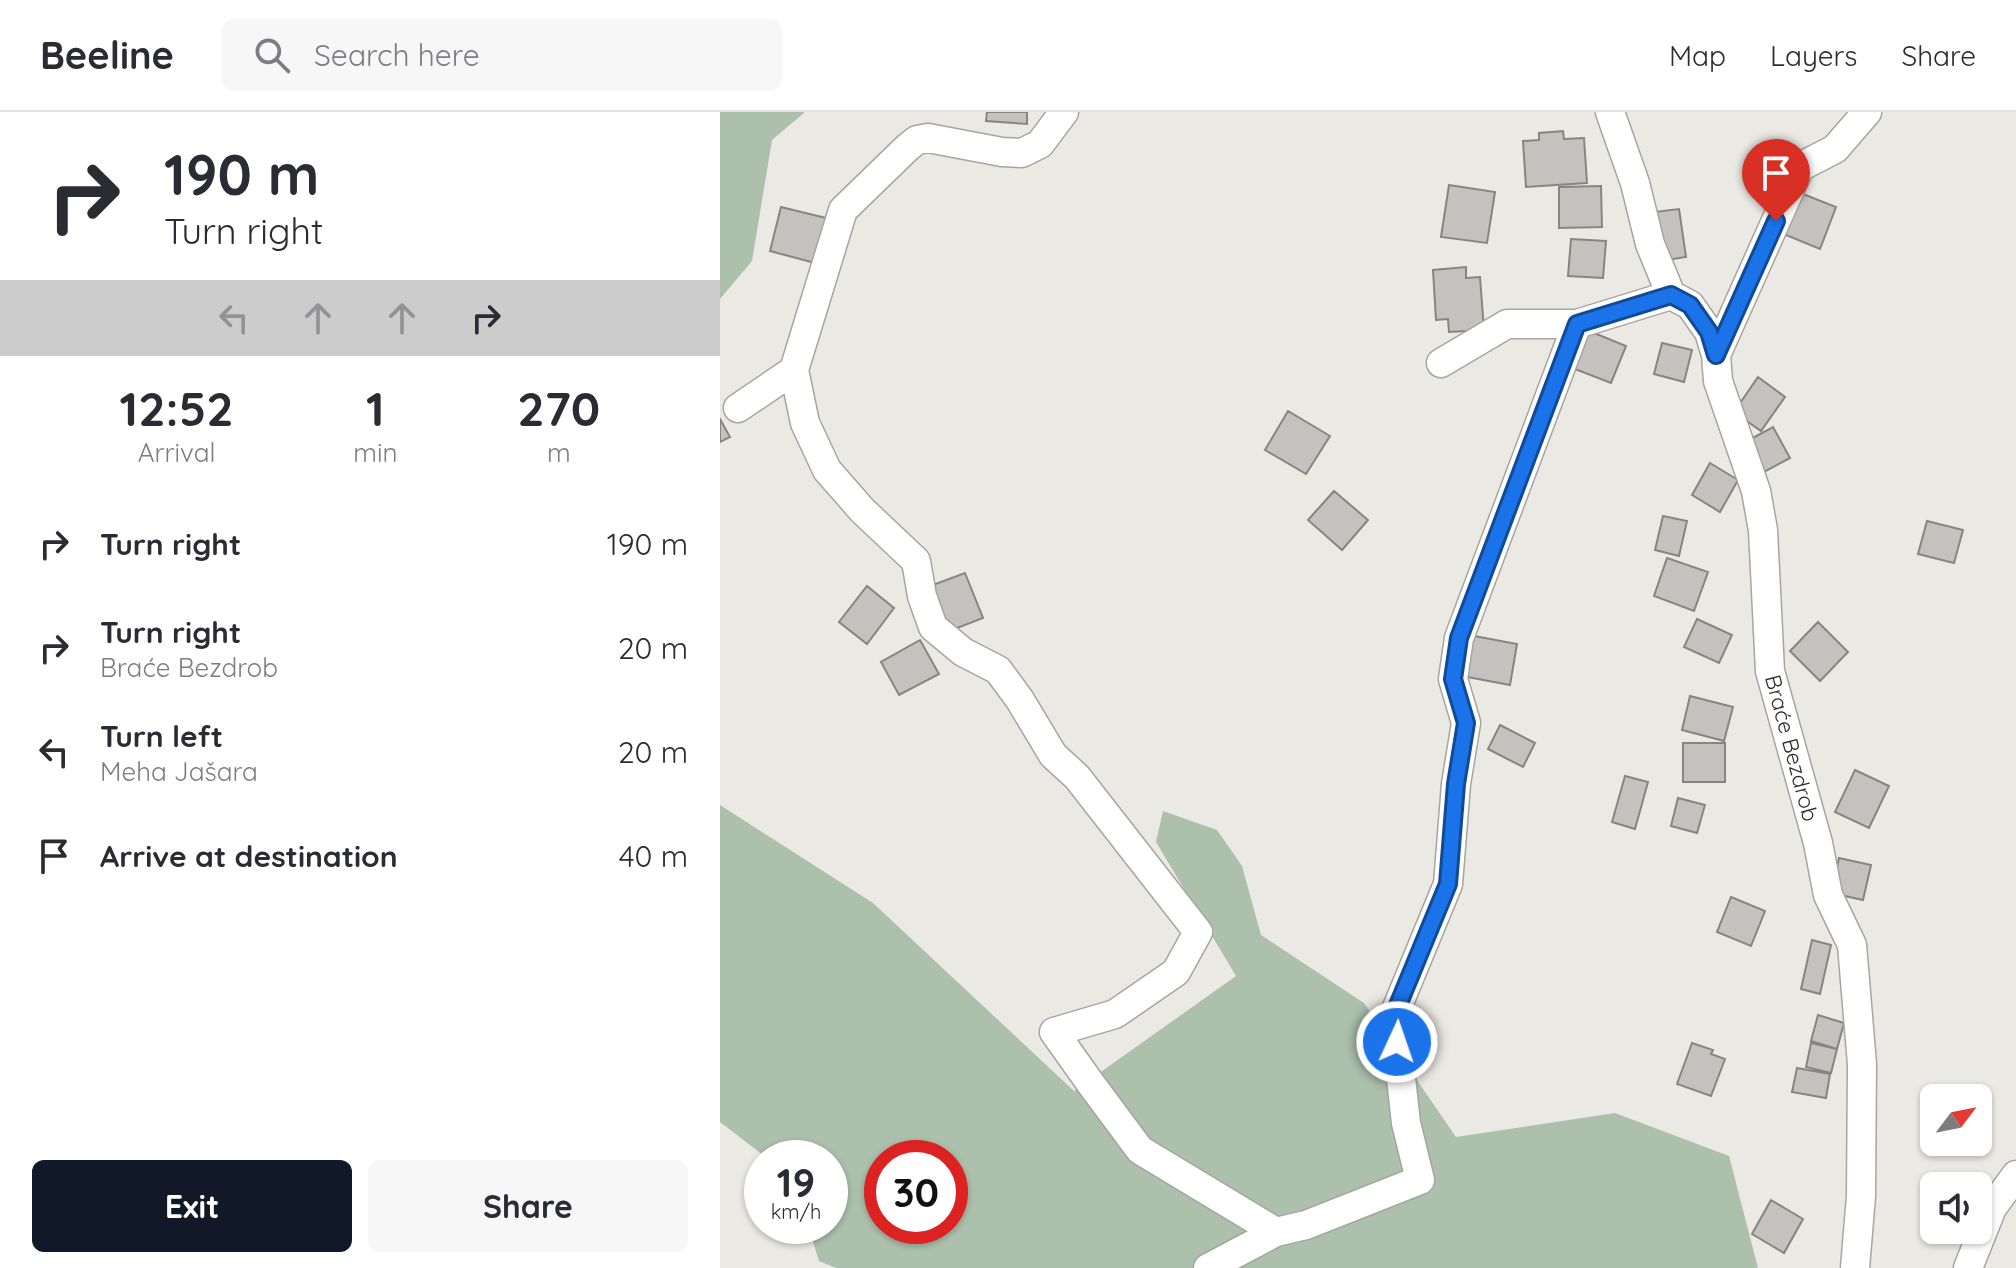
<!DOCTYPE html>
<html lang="en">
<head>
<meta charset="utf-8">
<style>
  :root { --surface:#fff; --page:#f7f7f7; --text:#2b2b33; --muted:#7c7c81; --line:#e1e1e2; --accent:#111827 }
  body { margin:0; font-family:Quicksand,sans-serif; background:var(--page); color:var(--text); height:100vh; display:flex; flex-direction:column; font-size:30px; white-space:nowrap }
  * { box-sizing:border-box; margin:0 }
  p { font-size:26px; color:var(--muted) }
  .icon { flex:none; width:44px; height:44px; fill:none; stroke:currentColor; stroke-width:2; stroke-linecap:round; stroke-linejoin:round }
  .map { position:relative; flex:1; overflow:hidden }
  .panel { display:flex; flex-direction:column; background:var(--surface); width:720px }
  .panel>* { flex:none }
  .hud { background:#fff; color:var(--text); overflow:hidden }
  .needle { width:52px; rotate:58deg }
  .buttons { position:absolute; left:1200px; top:972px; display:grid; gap:16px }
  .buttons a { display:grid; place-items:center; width:72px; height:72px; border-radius:12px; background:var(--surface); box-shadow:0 2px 6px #0004; font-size:40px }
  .speed { position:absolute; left:24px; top:1028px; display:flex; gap:16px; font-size:40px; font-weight:700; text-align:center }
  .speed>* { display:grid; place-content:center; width:104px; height:104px; border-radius:50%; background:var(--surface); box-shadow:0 2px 6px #0004; line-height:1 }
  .speed small { font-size:20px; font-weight:400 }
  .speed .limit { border:12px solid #d22; background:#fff; color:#111 }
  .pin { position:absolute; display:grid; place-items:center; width:68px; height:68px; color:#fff; margin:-82px -34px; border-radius:50% 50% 50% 0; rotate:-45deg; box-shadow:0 0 8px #0007 }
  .pin .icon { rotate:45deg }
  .me { position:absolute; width:88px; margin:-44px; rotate:3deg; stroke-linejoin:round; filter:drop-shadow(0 0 6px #0008) }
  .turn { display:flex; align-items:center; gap:28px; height:168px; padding:0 32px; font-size:36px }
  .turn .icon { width:104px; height:104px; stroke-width:2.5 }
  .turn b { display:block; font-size:56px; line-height:68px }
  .lanes { display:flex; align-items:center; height:76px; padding:0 32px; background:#0003; justify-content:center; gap:40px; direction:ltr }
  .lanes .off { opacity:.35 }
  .eta { display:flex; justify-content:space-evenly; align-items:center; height:136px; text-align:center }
  .eta b { font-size:48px; font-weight:800; line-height:56px }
  .button { display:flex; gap:16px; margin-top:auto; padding:16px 32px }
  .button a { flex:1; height:92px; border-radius:12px; background:var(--accent); color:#fff; font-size:32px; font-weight:800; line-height:92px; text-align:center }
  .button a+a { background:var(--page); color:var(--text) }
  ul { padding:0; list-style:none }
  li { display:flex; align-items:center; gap:24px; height:104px; padding:0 32px }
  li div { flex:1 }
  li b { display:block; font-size:30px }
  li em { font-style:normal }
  header { display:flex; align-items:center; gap:48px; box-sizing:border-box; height:112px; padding:0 40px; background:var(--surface); border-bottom:2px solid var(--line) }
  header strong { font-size:38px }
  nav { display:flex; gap:44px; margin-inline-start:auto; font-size:28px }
  .search { width:560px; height:72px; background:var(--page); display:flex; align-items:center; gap:20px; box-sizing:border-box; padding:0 28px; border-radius:12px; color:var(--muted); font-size:30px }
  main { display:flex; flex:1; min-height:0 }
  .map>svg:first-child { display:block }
  .green { fill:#acc0ac; fill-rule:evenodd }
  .building { fill:#c4c2be; stroke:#878581; stroke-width:2 }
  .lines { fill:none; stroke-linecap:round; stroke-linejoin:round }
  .street-casing { stroke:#a7a5a1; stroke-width:31 }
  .street { stroke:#fff; stroke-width:28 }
  .route-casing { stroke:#114b97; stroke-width:20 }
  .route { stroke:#1a73e8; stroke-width:14 }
  .labels { text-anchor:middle; stroke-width:8; stroke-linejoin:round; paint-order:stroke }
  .street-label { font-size:22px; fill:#2e2d2c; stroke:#fff }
</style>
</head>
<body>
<header>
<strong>Beeline</strong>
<div class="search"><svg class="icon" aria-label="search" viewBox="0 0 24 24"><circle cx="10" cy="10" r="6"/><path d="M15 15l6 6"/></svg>Search here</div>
<nav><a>Map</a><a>Layers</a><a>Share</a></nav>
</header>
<main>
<section class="panel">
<div class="hud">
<div class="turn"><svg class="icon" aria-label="right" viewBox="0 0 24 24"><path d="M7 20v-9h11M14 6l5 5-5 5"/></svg><div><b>190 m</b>Turn right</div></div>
<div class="lanes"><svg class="icon off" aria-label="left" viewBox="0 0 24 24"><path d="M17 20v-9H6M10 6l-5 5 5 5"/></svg><svg class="icon off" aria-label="ahead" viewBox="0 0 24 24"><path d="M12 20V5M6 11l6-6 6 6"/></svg><svg class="icon off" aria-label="ahead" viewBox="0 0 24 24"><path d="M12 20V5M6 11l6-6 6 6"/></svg><svg class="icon" aria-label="right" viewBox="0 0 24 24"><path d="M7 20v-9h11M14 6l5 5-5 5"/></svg></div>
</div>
<div class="eta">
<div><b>12:52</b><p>Arrival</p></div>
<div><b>1</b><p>min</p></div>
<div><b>270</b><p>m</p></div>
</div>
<ul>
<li><svg class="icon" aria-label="right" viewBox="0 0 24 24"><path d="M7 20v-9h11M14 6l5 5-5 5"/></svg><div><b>Turn right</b></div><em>190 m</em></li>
<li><svg class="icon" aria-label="right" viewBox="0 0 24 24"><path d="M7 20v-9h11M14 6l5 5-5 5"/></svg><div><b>Turn right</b><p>Braće Bezdrob</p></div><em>20 m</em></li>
<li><svg class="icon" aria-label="left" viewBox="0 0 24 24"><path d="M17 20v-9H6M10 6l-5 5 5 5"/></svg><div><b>Turn left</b><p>Meha Jašara</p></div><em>20 m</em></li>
<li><svg class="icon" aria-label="arrive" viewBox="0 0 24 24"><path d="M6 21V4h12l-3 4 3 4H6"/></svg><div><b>Arrive at destination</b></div><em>40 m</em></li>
</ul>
<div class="button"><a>Exit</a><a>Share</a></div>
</section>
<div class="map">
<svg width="1296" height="1156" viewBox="0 0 1296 1156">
  <rect width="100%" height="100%" fill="#ebe9e4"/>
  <path class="green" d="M0,0H85L52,28L32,149L0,187Z
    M0,693L153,791L354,979L516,864L436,730L443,699L497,718L522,754L541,823L644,891L736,1025L895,1001L1009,1044L1038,1156H116L99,1149L88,1114H110V1046H47L0,1010ZM162,1046H230V1114H162Z"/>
  <path class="building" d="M267,0H307V12L266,9Z
    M843,19L844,27L864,26L867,71L806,75L803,29L819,28V21Z
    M729,73L775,80L767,131L721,125Z
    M881,74L882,115L839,116V75Z
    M1078,80L1116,95L1100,137L1061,121Z
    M61,95L106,106L95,151L50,139Z
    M959,97L966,145L940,149L934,100Z
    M851,127L886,129L883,166L848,164Z
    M746,155V166L760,165L764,218L729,220L728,207L716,208L713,158Z
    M862,216L906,234L891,271L847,254Z
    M942,231L972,238L964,270L934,262Z
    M1038,265L1065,285L1041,319L1014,300Z
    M568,299L610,324L586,362L545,338Z
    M0,307L10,325L0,330Z
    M1053,315L1070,346L1044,360L1027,329Z
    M990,351L1018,368L1000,400L972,383Z
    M614,379L648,408L622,438L588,408Z
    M943,404L967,409L959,444L935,438Z
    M1207,409L1243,418L1234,451L1198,442Z
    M947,446L988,460L974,499L934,484Z
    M245,461L263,506L227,520L210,474Z
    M147,474L174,496L147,532L119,510Z
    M977,507L1012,523L999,551L964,535Z
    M1098,510L1128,540L1100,569L1070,539Z
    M749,523L797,532L790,573L742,564Z
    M200,528L219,562L179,583L161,550Z
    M970,584L1013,595L1004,629L962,618Z
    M780,613L815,631L803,655L768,637Z
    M963,631H1005V670H963Z
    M1135,658L1169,674L1149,716L1115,700Z
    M905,664L928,670L915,717L892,710Z
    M958,686L985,693L977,721L951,714Z
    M1119,746L1151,753L1143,788L1111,781Z
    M1011,785L1045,799L1031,834L997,820Z
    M1092,828L1111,833L1100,882L1081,877Z
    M1098,903L1124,911L1117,937L1091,929Z
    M972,931L993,938L991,942L1005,947L991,984L957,972Z
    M1091,931L1117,937L1111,961L1086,955Z
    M1077,956L1110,962L1106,986L1072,980Z
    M1051,1088L1083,1107L1064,1141L1032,1122Z"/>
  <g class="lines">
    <defs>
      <path id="street" d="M344,0L320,32L302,41L282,40L208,26L197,28L188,35L123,98L74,258L85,311L107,358L142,398L196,449L202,484L213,515L243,540L278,558L300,588L333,643L357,665L478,820L456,860L395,902L334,920L371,972L420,1038L556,1120
        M890,0L915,71L930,132L951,183L970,193L989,220L996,243L998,269L1036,379L1043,418L1050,559L1098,731L1108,783L1132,833L1142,952L1141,1084L1135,1156
        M996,243L1080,55L1115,37L1147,0
        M721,251L787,212H857L951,183
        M18,296L74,258
        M488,1156L556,1120L586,1113L700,1068L686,1011L674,903L728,772L736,672L746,611L733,567L739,526L857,212
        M1248,1156L1272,1096L1296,1063"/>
    </defs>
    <use href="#street" class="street-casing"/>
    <use href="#street" class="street"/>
  </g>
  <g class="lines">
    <defs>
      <path id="route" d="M677,930L674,903L728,772L736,672L746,611L733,567L739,526L857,212L951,183L970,193L989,220L996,243L1056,109"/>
    </defs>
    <use href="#route" class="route-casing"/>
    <use href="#route" class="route"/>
  </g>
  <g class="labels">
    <g class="street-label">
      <text transform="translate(1072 636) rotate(75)" y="8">Braće Bezdrob</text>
    </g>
  </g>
</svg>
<div class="buttons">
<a><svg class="needle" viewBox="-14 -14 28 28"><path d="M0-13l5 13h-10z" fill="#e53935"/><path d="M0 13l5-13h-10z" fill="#7c7c81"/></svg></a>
<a><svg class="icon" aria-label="sound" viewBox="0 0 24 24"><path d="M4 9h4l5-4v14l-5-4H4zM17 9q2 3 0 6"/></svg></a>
</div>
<div class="speed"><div>19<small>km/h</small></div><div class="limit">30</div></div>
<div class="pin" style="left:1056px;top:109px;background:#d93025"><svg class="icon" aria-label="arrive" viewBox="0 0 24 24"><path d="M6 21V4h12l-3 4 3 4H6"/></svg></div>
<svg class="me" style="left:677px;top:930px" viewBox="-20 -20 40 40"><circle r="17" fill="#1a73e8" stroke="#fff" stroke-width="3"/><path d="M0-11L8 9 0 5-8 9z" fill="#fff"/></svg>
</div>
</main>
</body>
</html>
